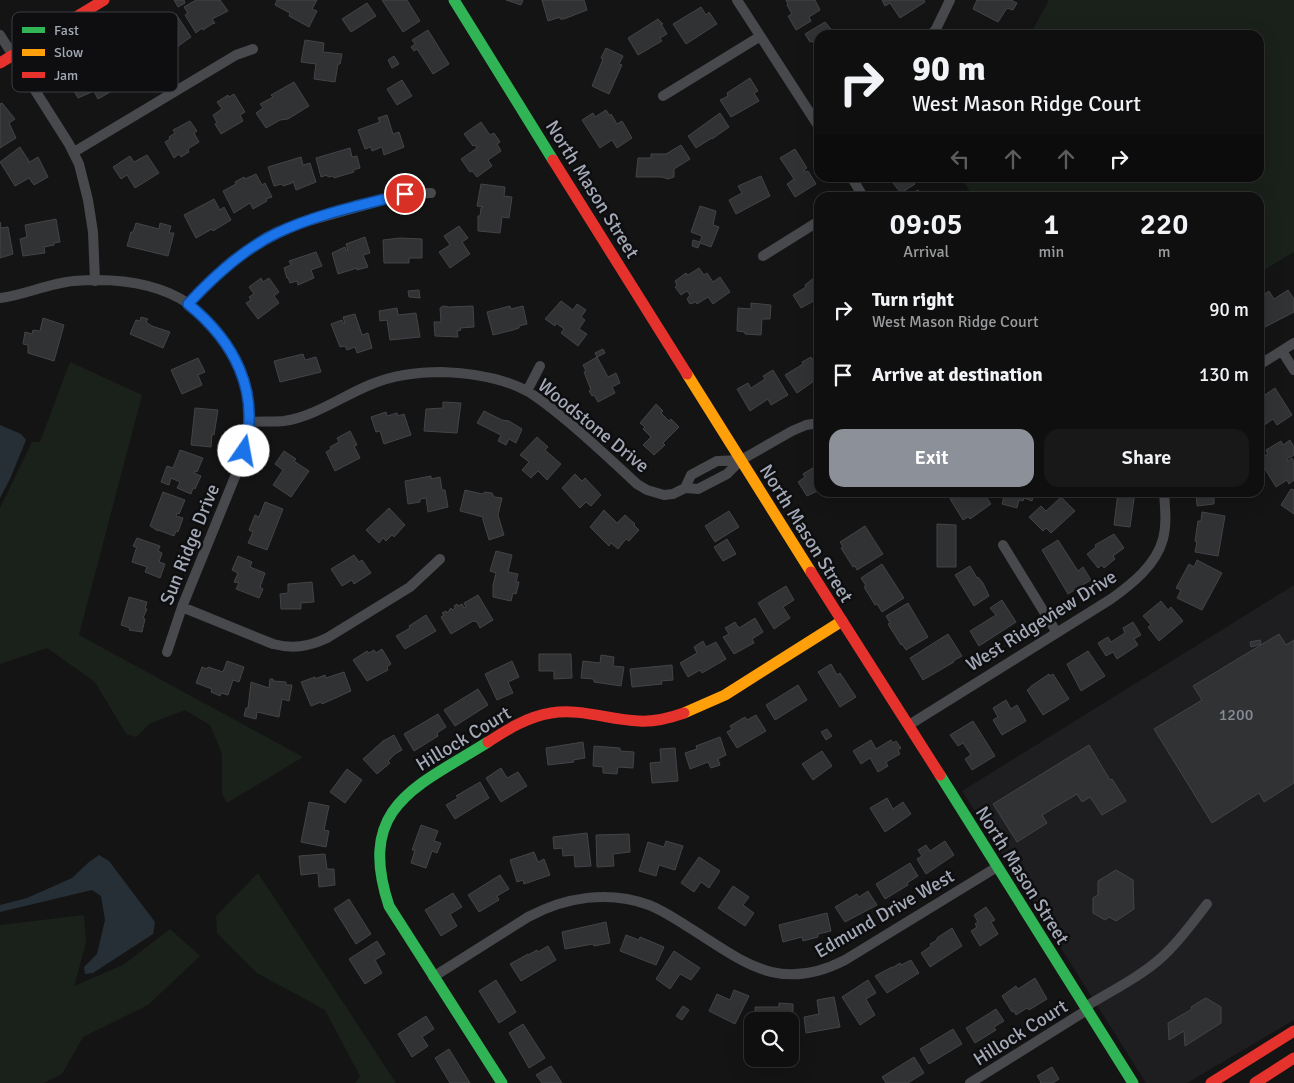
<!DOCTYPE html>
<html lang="en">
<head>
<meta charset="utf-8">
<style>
  :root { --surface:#0f0f0f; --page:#181818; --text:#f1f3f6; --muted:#9b9c9e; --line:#2f2f2f; --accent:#8c9099 }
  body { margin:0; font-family:Signika,sans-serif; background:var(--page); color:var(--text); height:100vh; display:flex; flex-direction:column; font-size:19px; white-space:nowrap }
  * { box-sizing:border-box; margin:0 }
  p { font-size:16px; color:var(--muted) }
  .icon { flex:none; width:28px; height:28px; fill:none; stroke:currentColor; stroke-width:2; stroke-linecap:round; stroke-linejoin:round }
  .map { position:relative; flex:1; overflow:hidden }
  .drawer { position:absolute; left:814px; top:192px; width:450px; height:305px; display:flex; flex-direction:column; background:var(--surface); border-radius:15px; box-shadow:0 5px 20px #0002,0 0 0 1px var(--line) }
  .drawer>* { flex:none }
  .guide { position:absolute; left:814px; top:30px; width:450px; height:152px; border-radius:15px; box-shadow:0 5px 20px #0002,0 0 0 1px var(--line); background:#0f0f0f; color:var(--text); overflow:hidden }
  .tools { position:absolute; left:744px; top:1012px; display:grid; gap:10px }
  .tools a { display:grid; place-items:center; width:55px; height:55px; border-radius:10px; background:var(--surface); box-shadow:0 5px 20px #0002,0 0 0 1px var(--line); font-size:25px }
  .pin { position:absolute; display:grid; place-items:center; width:42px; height:42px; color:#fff; margin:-21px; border:2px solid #fff; border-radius:50%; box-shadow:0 1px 5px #0007 }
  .me { position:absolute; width:55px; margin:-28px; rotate:12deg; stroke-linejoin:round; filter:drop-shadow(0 0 4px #0008) }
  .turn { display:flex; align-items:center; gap:18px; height:105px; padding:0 15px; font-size:22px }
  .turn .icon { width:65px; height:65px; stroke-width:2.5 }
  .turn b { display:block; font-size:35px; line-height:42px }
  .lanes { display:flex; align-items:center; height:48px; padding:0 15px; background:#0003; justify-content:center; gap:25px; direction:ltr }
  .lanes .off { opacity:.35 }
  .eta { display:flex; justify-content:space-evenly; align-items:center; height:85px; text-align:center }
  .eta b { font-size:30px; font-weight:600; line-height:35px }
  .action { display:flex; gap:10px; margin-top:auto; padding:10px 15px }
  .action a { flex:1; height:58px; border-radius:15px; background:var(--accent); color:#fff; font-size:20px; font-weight:600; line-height:58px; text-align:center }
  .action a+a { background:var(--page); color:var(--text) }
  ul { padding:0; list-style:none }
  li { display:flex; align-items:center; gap:15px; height:65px; padding:0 15px }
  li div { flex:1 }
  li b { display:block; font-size:19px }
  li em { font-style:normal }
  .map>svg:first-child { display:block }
  .built { fill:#1e1e20 }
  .green { fill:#1a211b }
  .water { fill:#262f36 }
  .building { fill:#313233; stroke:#424448 }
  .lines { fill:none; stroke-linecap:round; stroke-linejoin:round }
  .street { stroke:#48494d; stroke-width:10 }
  .fast { stroke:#30b455; stroke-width:11 }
  .slow { stroke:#ff9f0a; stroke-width:11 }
  .jam { stroke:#e5322d; stroke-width:11 }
  .route-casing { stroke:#114b97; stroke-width:12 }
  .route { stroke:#1a73e8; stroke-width:9 }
  .labels { text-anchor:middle; stroke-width:5; stroke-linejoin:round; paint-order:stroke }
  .number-label { font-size:16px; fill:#868b95 }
  .street-label { font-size:19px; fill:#a3a9b6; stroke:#0e0e10 }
  .key { fill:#0e0e10; stroke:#3b3c42; stroke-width:1 }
  .key-label { font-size:14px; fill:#a3a9b6 }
</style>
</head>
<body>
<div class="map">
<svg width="1294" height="1083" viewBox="0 0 1294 1083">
  <rect width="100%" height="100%" fill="#141414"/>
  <path class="built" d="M1294,585V1020L1187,1083H1146L962,791Z"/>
  <path class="green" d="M1049,0H1294V252L1259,273V198L974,197L961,178H1259V35H1030Z
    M70,362L142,395L79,635L303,757L227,803L222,794V754L210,725L185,710L149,724L136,737L126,734L95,682L47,648L0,664V508L32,442H40Z
    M258,873L396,1083H355L360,1076L325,1010L257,973L217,933L216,916Z
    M84,915L86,943L74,986L123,965L170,929L200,956L148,1005L83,1037L62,1074L44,1083H0V925Z"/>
  <path class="water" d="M0,425L21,434L26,440L10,479L0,498Z
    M99,855L109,861L155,922L153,934L93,973L85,974L84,967L97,954L105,920L101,896L92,890L0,912V905L27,898L72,878L89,862Z"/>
  <path class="building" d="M174,0H184L185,3L178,7Z
    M196,0H220L228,11L212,19L215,23L212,24L203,30L202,28L196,33L185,15L188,13L184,7Z
    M277,0H317L312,9L317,11L309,27L289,16L290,13L275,5Z
    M382,0H407L420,21L403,32Z
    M506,0H523L521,5Z
    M542,0H584L587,10L564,19H560V17L548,21Z
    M786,0H815L820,10L809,17L811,21L796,30L788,16L792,14L787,5L788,4Z
    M882,0H924L925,2L900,18L890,3L885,6Z
    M977,0H1011L1017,3L1013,10L1007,8L998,22L973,9Z
    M367,3L376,16L351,32L342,19Z
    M701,7L706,15L709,12L717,24L686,44L673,24Z
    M176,14L191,37L174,49L171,46L158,53L144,33Z
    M658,19L663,24H661L667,34L660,38L662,41L638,55L628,38Z
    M825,22L835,34L839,31L842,35H819V51L812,41L810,42L805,34Z
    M428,30L449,64L433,74L417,49L414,51L411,47L415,44L412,40Z
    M305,40L324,43L323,52L342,54L340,64H338L335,82L314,79L316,64L301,62Z
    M606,48L623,56L619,64L622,65L609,94L592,86L603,59L601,58Z
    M394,56L399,64L392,68L388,60Z
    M93,63L100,74L106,71L115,87L109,90L110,92L98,99L94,91L78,98L67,78Z
    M750,78L758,91L754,93L759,101L731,117L720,100L728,96L727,93Z
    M402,80L412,96L397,105L387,89Z
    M294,82L309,106L288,119L280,120L266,128L256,113L263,108L260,104L273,97L271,95Z
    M234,94L245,112L240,115L243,121L221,134L215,124L217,123L213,115L222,109L217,102L228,95L229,97Z
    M2,103L15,119L9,123L16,138L0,148V104Z
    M606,110L610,116L611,114L617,124L622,121L632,138L617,148L612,140L600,148L582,120L593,113L595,117Z
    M720,113L729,127L712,139V138L696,148L688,136Z
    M387,115L393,134L399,132L404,147L384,155L382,147L372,151L371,147L365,149L358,130L380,122L378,118Z
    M190,121L197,131L194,133L199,142L188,149L189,152L181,157L179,154L174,158L165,142L170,139L169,137L175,133L173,130Z
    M481,122L490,135L494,133L500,142L497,144L501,151L488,160L492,166L477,177L472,171L470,172L461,159L477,148L475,145L473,146L464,134Z
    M681,145L690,159L674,169V177L668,179L662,177H636L638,158H651V154H666Z
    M20,147L29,161L28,163L38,157L48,177L34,185L29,178L15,186L0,162Z
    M350,148L352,157L357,156L360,168L353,170L354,172L334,178L333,176L328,177L327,175L321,177L316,158Z
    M795,149L807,168L804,170L805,172L808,171L816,184L795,197L787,184L794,179L780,158Z
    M147,155L159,173L135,188L127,175L121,179L113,167L130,156L134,162Z
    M301,157L303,165L310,163L316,182L296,190L293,181L292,183L283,186L282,184L274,186L268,167Z
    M256,174L262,185L265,183L272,197L266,199L267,201L253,209L250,203L234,213L223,191L236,184L235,182L244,177L245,179Z
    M761,176L770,196L736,214L729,200L742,193L738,186Z
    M889,178H913L911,179L915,184L901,193Z
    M481,184L505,187L504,196L512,197L509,218L502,217L500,233L478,231V216H480L481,208L483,207L477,206Z
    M918,190L923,198H905Z
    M214,199L220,210L224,207L231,220L213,231L212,229L196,238L184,215Z
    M700,206L716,211L713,225L719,227L711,247L700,243L698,248L692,246L693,240L700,242L702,236L691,232Z
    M56,219L60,242L54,243V245L44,247L45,253L23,256L20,239L27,237L25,225Z
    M0,222L1,228L8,227L13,254L0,258Z
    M136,223L159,229L160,223L171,226L169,233H174L168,256L127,246L131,232H133Z
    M459,226L468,238L462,242L470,254L450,268L439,252L450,245L444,236Z
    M365,237L370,253L363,255L368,267L357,270V268L338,274L332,253L345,247L346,250H348L346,244Z
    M400,238L422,239V258H409V263H384L383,240Z
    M316,252L322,266L311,270L314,278L298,285L297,281L290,283L288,278H287L284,268L291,265L289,261Z
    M699,268L704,275L707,273L713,282L720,277L730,292L713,304L708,297L697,304L696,302L690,304L687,299L690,295L687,291L681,295L675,287L677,285L675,281L686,273L688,275Z
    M819,274V298L801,308L793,295L806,287L805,285Z
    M261,278L263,282L269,278L279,292L274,296L279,303L258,319L246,303L251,300L249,297L254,294L249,287Z
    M419,290L420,298L409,297L408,291Z
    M1288,290L1294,299V312L1265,327L1259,316V308L1264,304L1260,297L1269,291L1274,299Z
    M561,301L573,310L577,304L586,310L581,317L585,320L579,329L587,334L578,346L561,333L564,329L556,323L555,326L545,319Z
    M751,303L771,305L770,319H762L761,335L745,334V332L737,331L738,308L751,309Z
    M443,306L449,307L473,306L474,327L460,328L461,330L457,331L458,337L435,336L434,322H441L440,308Z
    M510,306L511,309L523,306L527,324L519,326V328L513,330L493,335L487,312Z
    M397,308L398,315L416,313L420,337L390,340L387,320L380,321L379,311Z
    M355,314L362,335L368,333L372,348L357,353L355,347L347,350L345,346L340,347L331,324L342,320L343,323H345L343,317Z
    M141,317L148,319L146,322L152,326L170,332L163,348L130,334L136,320L140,321Z
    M43,318L64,325L54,361L28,353V345L23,344L25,332L32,334L33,330L40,331Z
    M603,349L605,353L597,357L595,353Z
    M303,354L305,360L316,357L321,372L280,382L274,361Z
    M597,357L608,377L616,373L620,383L612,387L615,393L598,402L594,395L592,396L589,391L591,390L584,372L586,371L583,365Z
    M811,357L819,369V388L814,381L797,393L785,375L803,364L802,362Z
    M198,358L205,372L198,375L202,385L182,394L171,370Z
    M773,370L788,395L771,405L768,399L750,411L737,389L748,383L751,388L765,379L763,376Z
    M1275,388L1292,415L1277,425L1273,419L1260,428L1259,426V399Z
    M443,402L461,403L457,433L424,431L426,409L443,408Z
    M656,404L663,411L661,413L669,421L671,419L679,427L663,443L665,445L654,455L643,445L651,437L643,429L645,427L640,423Z
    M195,408L218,410L214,435L212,434L211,447L191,445Z
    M484,411L502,420L509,421L522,429L516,443L509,439L506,445L498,441L501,435L477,423Z
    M386,412L387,416L397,413L398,416L404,414L411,435L384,444L380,431L376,432L371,417Z
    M350,431L357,445L354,446L360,458L335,471L326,452L331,449L330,447L339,442L337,438Z
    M537,437L548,447L545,450L561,464L547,480L538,471L531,478L522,470L529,462L520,455Z
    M1290,440L1294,447V455L1287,459L1288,461L1292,458L1294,462V480L1289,484L1287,480L1276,487L1259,459L1268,454L1266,450L1281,441L1283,445Z
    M180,450L203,458L197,472L195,471L194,473L201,476L195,489L193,488L191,494L177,488L180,482L171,478L169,485L161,482L167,466L173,468Z
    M284,451L296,459L294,461L309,471L291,497L273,485L283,470L275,464Z
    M819,464V490L807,496L798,482L805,477L803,474Z
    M575,474L582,481L585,478L601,495L591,506L586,502L580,508L562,488Z
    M431,476V479L440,477L442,490H445L448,507L428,512L426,498L420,499V502L408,504L405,481Z
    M1291,489L1294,490V514L1281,505Z
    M465,490L482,494L485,492L492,493L494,497L502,498L498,515L504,535L489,540L483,520V517L460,511Z
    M163,492L185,500L179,514L177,513L176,516L183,518L178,532L176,531L174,536L158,530V531L150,526Z
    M961,492H968L970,495L974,492H983L991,504L970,519L968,517L963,520L950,499Z
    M1005,492H1034L1032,501L1024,498L1023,501L1019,500L1017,508L1002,504Z
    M1118,492H1135L1130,527L1114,525Z
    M1196,492H1214V504L1197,506Z
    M1061,497L1075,511L1051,533L1046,528L1043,531L1029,517L1041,506L1046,511Z
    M265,502L283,509L267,550L248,543L253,532L249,530L255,515L259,517Z
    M389,508L405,525L394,537L392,535L386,541L383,538L379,543L366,530Z
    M604,510L617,523L625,515L635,524L634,525L639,530L629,541L626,539L618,549L611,543L609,546L590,527Z
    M729,511L739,527L715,542L705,526Z
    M1202,512L1225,516L1218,556L1195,552L1197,542L1195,541L1198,521H1201Z
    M937,524L956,525V567H937Z
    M865,526L883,554L857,570L855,566L853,567L841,548L843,547L840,542Z
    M1114,534L1124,548L1113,556L1115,559L1104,568L1102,565L1098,568L1087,554L1096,547L1095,545Z
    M137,538L160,546L158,551L162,553L159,562L165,564L160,578L145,572L147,567L132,562L136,549L137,548L133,546Z
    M727,539L736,554L723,561L714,547Z
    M1058,540L1078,571L1083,567L1091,580L1068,594L1042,550Z
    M496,551L512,555L508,572L518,574L516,582H519L516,594L513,593L511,601L493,597V585L496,573L490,571Z
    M354,555L359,562L362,560L371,573L354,584L352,580L342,586L331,569Z
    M238,556L252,562L250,567L265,573L260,587L263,589L259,598L236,589L239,583L234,582L238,573L232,570Z
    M1197,560L1222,573L1202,610L1177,598L1181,590L1176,588L1189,564L1194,567Z
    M882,564L904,598L882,612L877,604L875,605L864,587L866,586L861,578Z
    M970,566L977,578L978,577L983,583L989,596L974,606L955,575Z
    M312,582L314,602L301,603V609H281L280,594L288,593V584Z
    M786,586L794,600L783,607L790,618L774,629L758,603Z
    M478,595L493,620L480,628L477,622L473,621L451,634L441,617L444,615L442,613L446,611L447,613L451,608L453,610L455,608L454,606L457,604L458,606L462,604L464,608L466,607L464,603Z
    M129,597L147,602L145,609H147L143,618L145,619L142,632L129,630L130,628L121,625Z
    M1002,600L1016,622L979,646L970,631L996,615L990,608Z
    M1161,601L1168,610L1171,607L1183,621L1159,641L1148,627L1151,625L1143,616Z
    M908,603L928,637L906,650L902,644L901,645L888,624L890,623L886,616Z
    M426,615L436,631L405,649L396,636L410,628L409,626Z
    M755,618L763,632L752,639L754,643L734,654L723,637L729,634L725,628L735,622L739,628Z
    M1133,622L1141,635L1134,639L1138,645L1117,659L1113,652L1106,656L1098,643L1108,637L1111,642L1125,633L1123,628Z
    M948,634L962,656L953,661L954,662L923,680L910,658Z
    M1279,634L1286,645L1294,640V783L1264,802L1259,793L1212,823L1154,729L1202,700L1193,686Z
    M1260,640L1261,644L1251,647L1250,642Z
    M703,641L706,647L716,642L726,659L702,673L700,670L688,677L680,663L697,653L694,647Z
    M382,649L391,664L387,667L388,670L367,681L353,660L367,651L369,653L374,650L376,653Z
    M1088,651L1105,676L1081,691L1067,664Z
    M539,654H571L572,678L554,679V671H539Z
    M601,655L614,657L613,666L624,667L621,686L594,682V679L581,678L583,661L600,663Z
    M227,661L244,667L239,682L233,680L228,695L221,693L220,696L211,692L212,689L196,683L202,667L207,669L208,667L223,672Z
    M512,661L519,677L508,682L513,693L497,700L485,674Z
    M831,664L837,675L840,673L856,697L840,707L818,672Z
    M672,665L673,680L661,681L662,684L632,687L630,669Z
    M344,672L351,691L322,704L321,702L311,706L301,682L315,677V679L325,675L326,678Z
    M1049,674L1050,676L1053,674L1069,699L1043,715L1027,690L1030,688V687Z
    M270,679H273V681L286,682V685H292L289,701L282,699L279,717L257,712L256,719L244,716L246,708H248L251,682L269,688Z
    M798,685L807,700L775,720L766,705Z
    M478,689L488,705L455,726L444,710Z
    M1006,700L1011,709L1017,705L1026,721L1002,735L993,720L998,717L993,708Z
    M438,714L446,727L437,733L438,736L414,751L404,734Z
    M756,715L766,731L737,748L727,732L732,729L730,726L745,717L747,720Z
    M973,721L995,756L972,770L965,759L971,755L963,743L958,746L950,735Z
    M827,729L832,736L826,740L821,732Z
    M394,735L402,750L395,754L388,761L390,763L377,774L363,759L383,741Z
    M720,737L726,755L718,759L720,765L711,768L708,762L690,769L685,753L697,749L696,746Z
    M871,740L876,749L891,740L893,743L896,741L901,748L898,750L900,754L886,762L888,766L878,772L870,758L861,764L853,751Z
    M583,742L585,758L573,760L574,762L548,765L546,748Z
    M1089,745L1110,780L1112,779L1126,801L1102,815L1090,797L1082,802L1077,794L1042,815L1047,823L1017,842L993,804Z
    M594,746L620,748V751L634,752L633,768L618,767L617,774L603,773V767L593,766Z
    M675,748L678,781L652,783L650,763L661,762L660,749Z
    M822,751L832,766L813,780L802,764Z
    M501,768L507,778L518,772L527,786L501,802L486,778Z
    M347,769L362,780L345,803L330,792Z
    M480,782L489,798L455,819L446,805L458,798L456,796Z
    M887,798L893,809L903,802L911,814L885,832L870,808Z
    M309,802L329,806L324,830L329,831L326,847L301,842Z
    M421,825L438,831L434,841L441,843L437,853L432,851L426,868L411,863L415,850H412Z
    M587,833L591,866L575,867L574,855L563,856L562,848L554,849L553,837Z
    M629,834L630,852L613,854L614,866L597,867L596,835Z
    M666,841L683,846L675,870L659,865L656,876L639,871L648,842L664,847Z
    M945,841L954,855L926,874L917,859L922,856L918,850L926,845L930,851Z
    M534,852L538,862L544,859L550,875L524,884L523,880L517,882L510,860Z
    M325,854L327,869H334L335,885L319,887L318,873L301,875L299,856Z
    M699,857L720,871L709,888L701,882L694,892L681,883Z
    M910,863L918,876L907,883L908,885L885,899L876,884Z
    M1116,870L1133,880L1134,909L1116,921L1109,917L1105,920L1093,913V898L1098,895V881Z
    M500,875L509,889L497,896L499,900L479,912L468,895Z
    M733,886L749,897L743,905L754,913L745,926L718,908Z
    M868,891L877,905L845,922L835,907L857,894L859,897Z
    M453,893L462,907L450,914L457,926L441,936L425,910Z
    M349,899L371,934L356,944L334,909Z
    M986,907L995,920L991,922L998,934L980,946L971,931L977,927L975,924L978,922L974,915Z
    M827,913L831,931L818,934V937L803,941L802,937L783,942L779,925Z
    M606,922L610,943L594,946L593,944L565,949L562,932Z
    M952,928L962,946L930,967L921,953L931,946L930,944L937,940V938Z
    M626,935L639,940L640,937L664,947L656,965L620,951Z
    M377,941L385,954L375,960L382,973L365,984L349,959Z
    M548,946L556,960L521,981L510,964L528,954V955L537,950L538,952Z
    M674,951L700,968L691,980L680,974L670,989L656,979Z
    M911,960L919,973L887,993L875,976L892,967V968L900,963L901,965Z
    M1035,978L1047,999L1029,1010L1027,1008L1016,1015L1014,1011L1012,1012L1002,996L1016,986L1018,989Z
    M496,980L516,1012L499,1023L479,991Z
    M868,980L876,993L866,999L875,1015L860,1025L842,997Z
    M734,990L749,996L735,1024L709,1011L717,994L730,1000Z
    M834,997L840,1027L806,1033L804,1017L819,1014L817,1000Z
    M1206,998L1221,1007V1023L1185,1046L1184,1031L1169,1040L1168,1023L1192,1009L1191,1007Z
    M779,1003L793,1004V1028H790V1021H755V1007H779Z
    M683,1006L689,1010L682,1020L676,1016Z
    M996,1009L1004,1021L994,1027L996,1030L975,1043L966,1028Z
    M426,1016L434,1029L422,1037L428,1046L412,1057L398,1034Z
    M523,1024L545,1058L529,1068L509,1033Z
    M953,1029L962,1044L929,1064L920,1049Z
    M449,1049L470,1083H450L435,1058Z
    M914,1057L924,1073L908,1083H886L882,1077Z
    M551,1066L562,1083H542L536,1075Z
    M1052,1067L1059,1079L1053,1083H1040L1041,1082L1037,1076Z"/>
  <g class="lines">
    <path class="street" d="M737,0L819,127
      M0,35L69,144L79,164L88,200L93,232L95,281
      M931,35L936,29L950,0
      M663,96L759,37
      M74,152L236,55L253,49
      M852,178L864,198
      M763,256L819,221
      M0,298C25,295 49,283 74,281C113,278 156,282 189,304C201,313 210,325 220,337C253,378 255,414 241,462L182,607L167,652
      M188,304L208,283L232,261L276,233L305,222L405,194L431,193
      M1282,351L1294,370
      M1259,365L1294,343
      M527,391L540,366
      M250,422C261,421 273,422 284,421C316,416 342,396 372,384C394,375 418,372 442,372C471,373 501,377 527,391C539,398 550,407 561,416C587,437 612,461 637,484L647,490L664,495L673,494L685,488L698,489L727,474L741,460L792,431L806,425L819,423
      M685,488L691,475L717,461L741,460
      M1003,545L1057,633
      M182,607L273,644C293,649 308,647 327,638L410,587L440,559
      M909,725L1111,599C1132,584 1156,565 1163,539C1167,524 1165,508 1164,492
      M433,977L528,917C565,897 609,890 649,905C662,910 674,918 685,925C742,960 777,995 845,960L997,867
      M1085,1007C1111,991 1140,977 1162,957C1179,942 1193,922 1207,904
      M970,1083L1087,1010"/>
    <path class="fast" d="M454,0L553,160
      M488,742C416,787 356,806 389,906L502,1083
      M940,775L1133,1083"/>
    <path class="slow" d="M687,374L811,572
      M684,713L725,695L842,621"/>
    <path class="jam" d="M0,63L104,0
      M553,160L687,374
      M811,572L940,775
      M488,742C508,729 527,717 551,713C581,708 609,720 639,721C654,722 670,718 684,713
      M1211,1083L1294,1031
      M1255,1083L1294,1058"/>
  </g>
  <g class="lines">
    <defs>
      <path id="route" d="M244,451C261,392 234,341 188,304C214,276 243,249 277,233C317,214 362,205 405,194"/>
    </defs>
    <use href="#route" class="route-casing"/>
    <use href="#route" class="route"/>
  </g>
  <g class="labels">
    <g class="number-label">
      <text x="1236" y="720">1200</text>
    </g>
    <g class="street-label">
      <text transform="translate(593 189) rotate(58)" y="7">North Mason Street</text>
      <text transform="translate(594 425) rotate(39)" y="7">Woodstone Drive</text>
      <text transform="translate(807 533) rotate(58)" y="7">North Mason Street</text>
      <text transform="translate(189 544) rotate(-68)" y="7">Sun Ridge Drive</text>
      <text transform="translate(1041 620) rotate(-32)" y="7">West Ridgeview Drive</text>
      <text transform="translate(463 738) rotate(-31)" y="7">Hillock Court</text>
      <text transform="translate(1023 875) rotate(58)" y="7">North Mason Street</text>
      <text transform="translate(884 913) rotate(-30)" y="7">Edmund Drive West</text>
      <text transform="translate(1020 1032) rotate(-32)" y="7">Hillock Court</text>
    </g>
  </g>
  <rect x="12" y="12" width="166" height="80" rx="8" class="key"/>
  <rect x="22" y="27" width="23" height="6" fill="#30b455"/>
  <rect x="22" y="49" width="23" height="7" fill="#ff9f0a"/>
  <rect x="22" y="72" width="23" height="6" fill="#e5322d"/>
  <g class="key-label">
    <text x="54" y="35">Fast</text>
    <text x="54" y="57">Slow</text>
    <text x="54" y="80">Jam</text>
  </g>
</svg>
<div class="tools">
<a><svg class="icon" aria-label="search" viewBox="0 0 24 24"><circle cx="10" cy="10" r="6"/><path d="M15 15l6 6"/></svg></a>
</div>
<div class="pin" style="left:405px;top:194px;background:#d93025"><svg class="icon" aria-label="arrive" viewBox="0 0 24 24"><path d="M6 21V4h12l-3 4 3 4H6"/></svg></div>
<svg class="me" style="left:244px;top:451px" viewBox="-20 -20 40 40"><circle r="19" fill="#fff"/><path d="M0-13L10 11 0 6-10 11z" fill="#1a73e8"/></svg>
<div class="guide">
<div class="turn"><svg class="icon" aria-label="right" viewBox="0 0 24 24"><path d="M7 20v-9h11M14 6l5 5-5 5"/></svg><div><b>90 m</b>West Mason Ridge Court</div></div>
<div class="lanes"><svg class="icon off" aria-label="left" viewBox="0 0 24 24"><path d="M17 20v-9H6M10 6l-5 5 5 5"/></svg><svg class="icon off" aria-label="ahead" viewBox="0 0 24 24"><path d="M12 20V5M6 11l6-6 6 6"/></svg><svg class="icon off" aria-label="ahead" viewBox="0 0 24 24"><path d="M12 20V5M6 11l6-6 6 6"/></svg><svg class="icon" aria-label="right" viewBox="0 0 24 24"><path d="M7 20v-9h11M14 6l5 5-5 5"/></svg></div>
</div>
<section class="drawer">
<div class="eta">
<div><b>09:05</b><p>Arrival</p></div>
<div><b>1</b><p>min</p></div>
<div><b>220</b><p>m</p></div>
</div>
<ul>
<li><svg class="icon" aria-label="right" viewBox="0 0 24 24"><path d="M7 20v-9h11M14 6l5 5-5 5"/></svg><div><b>Turn right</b><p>West Mason Ridge Court</p></div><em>90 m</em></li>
<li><svg class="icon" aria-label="arrive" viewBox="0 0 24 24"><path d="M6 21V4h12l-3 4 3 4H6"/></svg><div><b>Arrive at destination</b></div><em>130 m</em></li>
</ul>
<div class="action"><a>Exit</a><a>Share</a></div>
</section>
</div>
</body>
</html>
